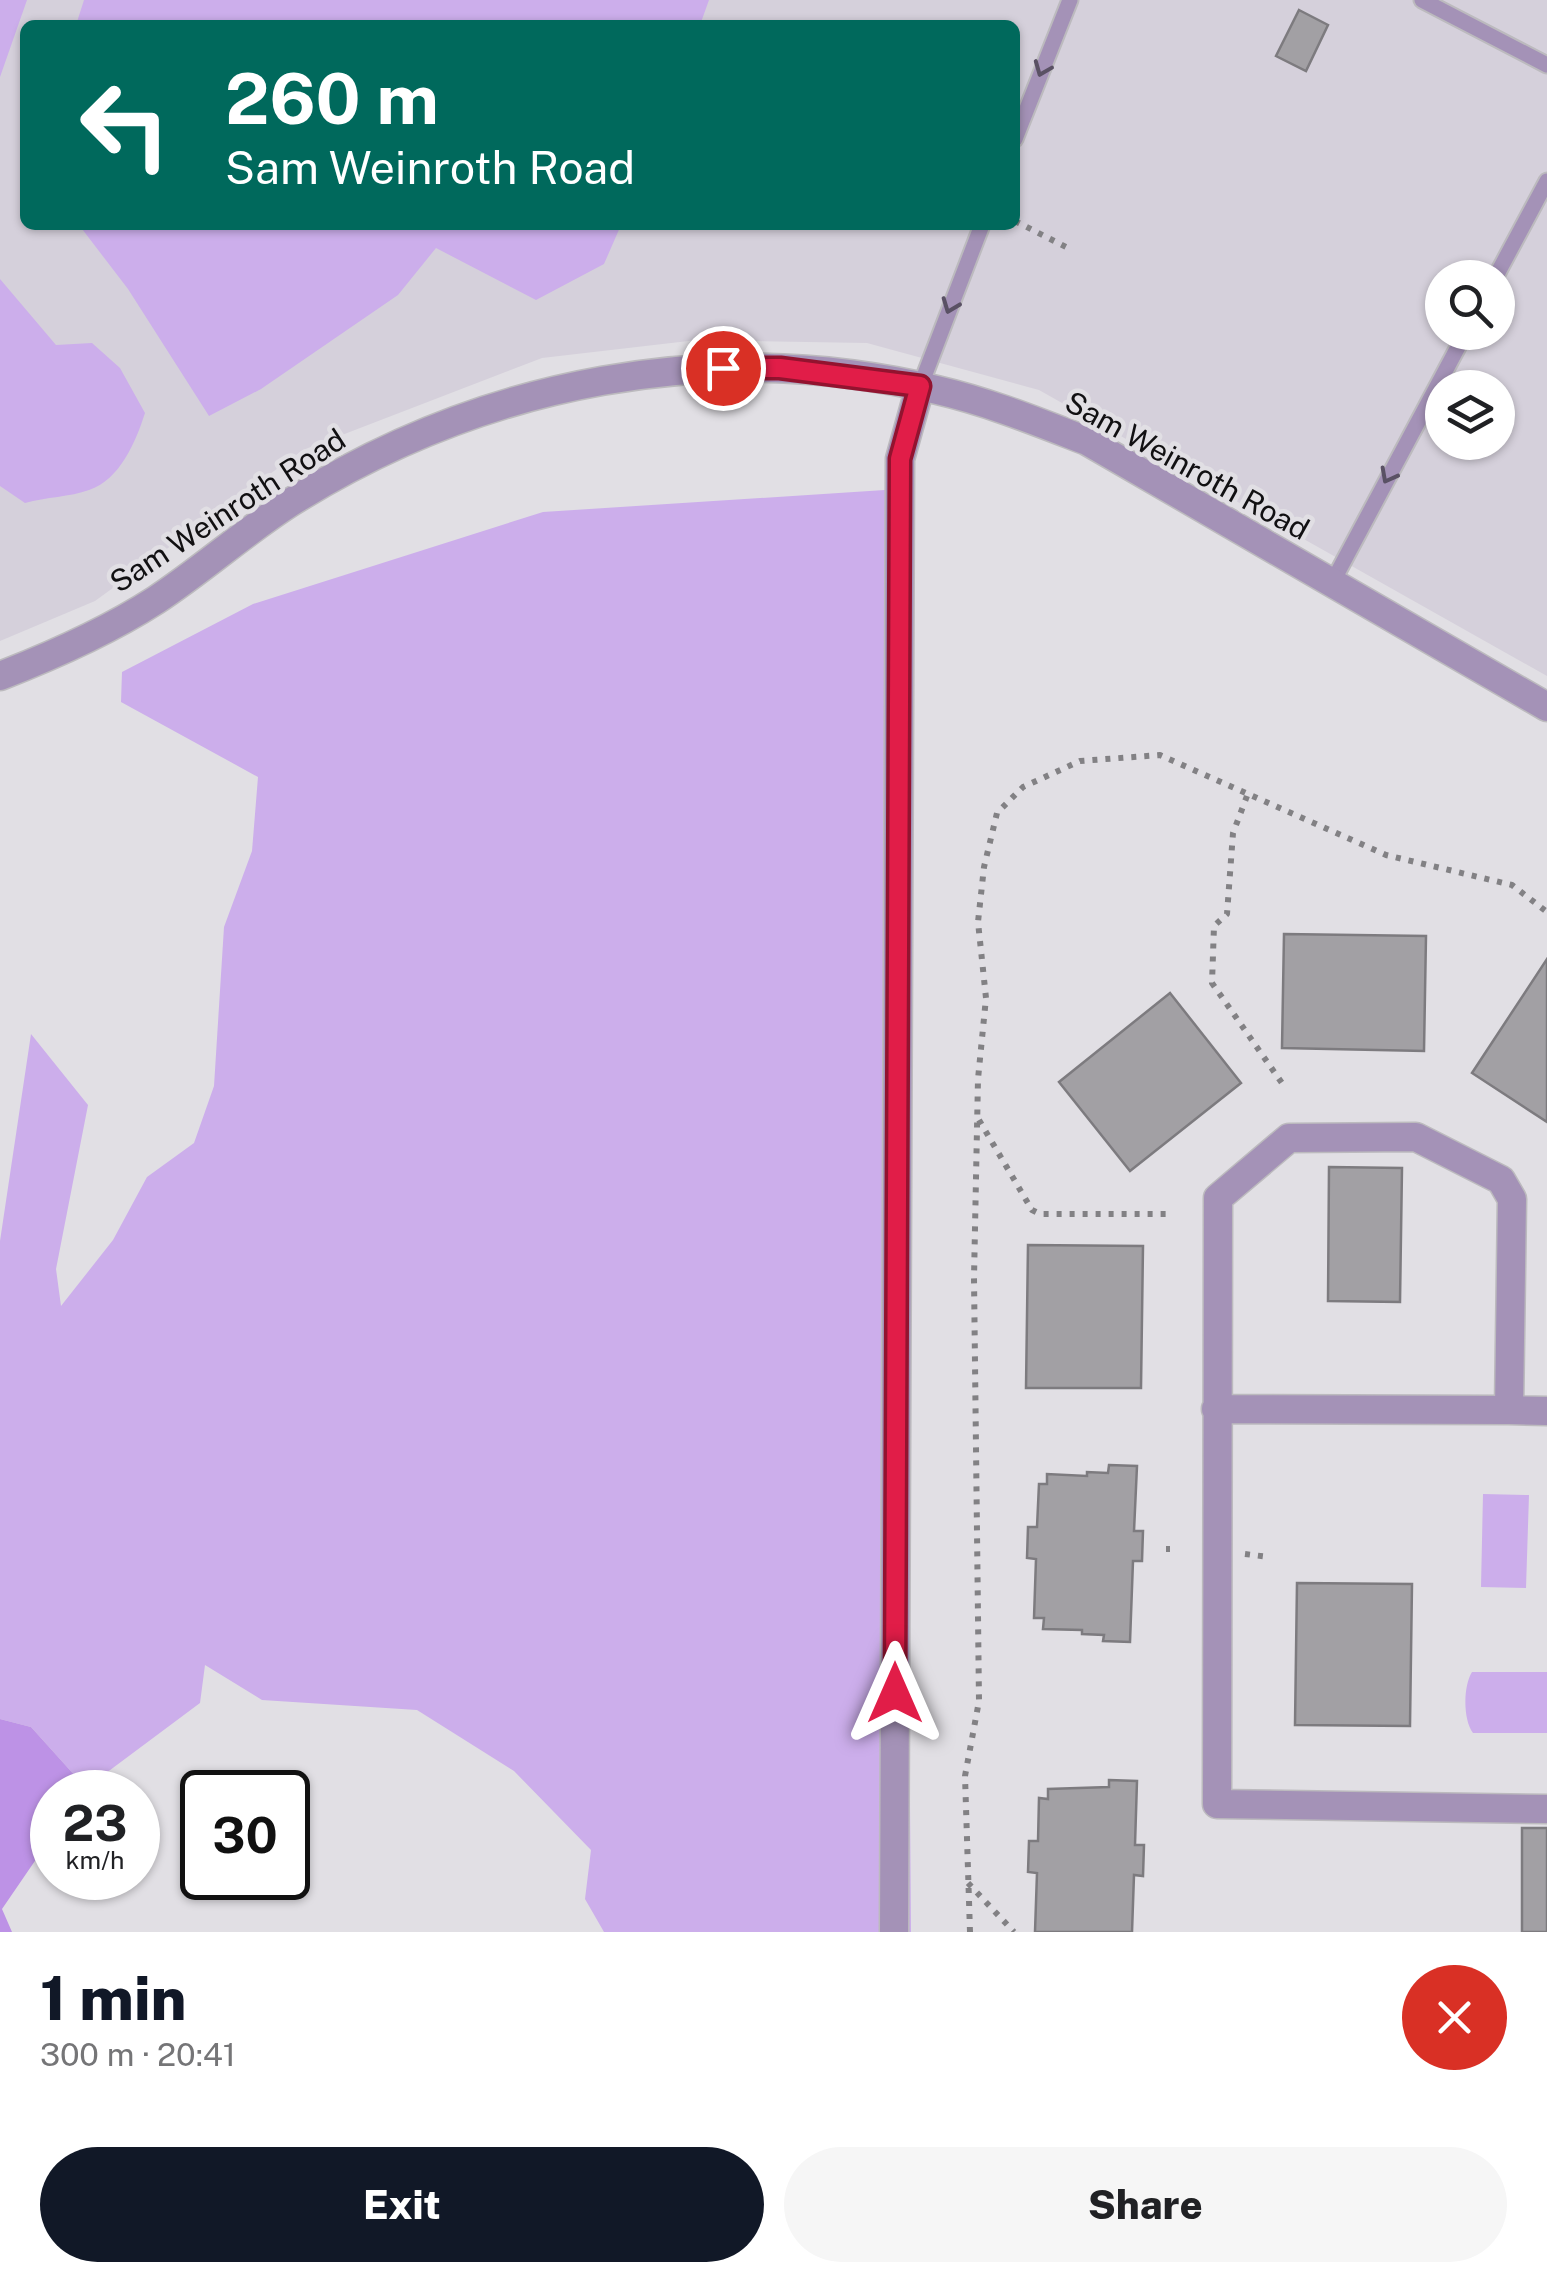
<!DOCTYPE html>
<html lang="en">
<head>
<meta charset="utf-8">
<style>
  :root { --surface:#fff; --page:#f6f6f6; --text:#202124; --muted:#757577; --accent:#111827 }
  body { margin:0; font-family:"Public Sans",sans-serif; background:var(--page); color:var(--text); height:100vh; display:flex; flex-direction:column; font-size:38px; white-space:nowrap }
  * { box-sizing:border-box; margin:0 }
  p { font-size:32px; color:var(--muted) }
  .icon { flex:none; width:55px; height:55px; fill:none; stroke:currentColor; stroke-width:2; stroke-linecap:round; stroke-linejoin:round }
  .map { position:relative; height:1932px; overflow:hidden }
  .details { display:flex; flex-direction:column; background:var(--surface); flex:1 }
  .details>* { flex:none }
  .hud { position:absolute; left:20px; top:20px; width:1000px; height:210px; border-radius:15px; box-shadow:0 2px 8px #0004; background:#00695c; color:#fff; overflow:hidden }
  .tools { position:absolute; left:1425px; top:260px; display:grid; gap:20px }
  .tools a { display:grid; place-items:center; width:90px; height:90px; border-radius:50%; background:var(--surface); box-shadow:0 2px 8px #0004; font-size:50px }
  .speed { position:absolute; left:30px; top:1770px; display:flex; gap:20px; font-size:50px; font-weight:700; text-align:center }
  .speed>* { display:grid; place-content:center; width:130px; height:130px; border-radius:50%; background:var(--surface); box-shadow:0 2px 8px #0004; line-height:1 }
  .speed small { font-size:25px; font-weight:400 }
  .speed .limit { border:5px solid #111; border-radius:15px; background:#fff; color:#111 }
  .pin { position:absolute; display:grid; place-items:center; width:85px; height:85px; color:#fff; margin:-42px; border:5px solid #fff; border-radius:50%; box-shadow:0 2px 10px #0007 }
  .me { position:absolute; width:110px; margin:-55px; rotate:0deg; stroke-linejoin:round; filter:drop-shadow(0 0 8px #0008) }
  .turn { display:flex; align-items:center; gap:35px; height:210px; padding:0 40px; font-size:45px }
  .turn .icon { width:130px; height:130px; stroke-width:2.5 }
  .turn b { display:block; font-size:70px; line-height:85px }
  .round { display:grid; place-items:center; flex:none; width:105px; height:105px; border-radius:52px; background:var(--page) }
  .headline { display:flex; align-items:center; justify-content:space-between; height:170px; padding:0 40px }
  h1 { font-size:60px; font-weight:800; line-height:75px; color:var(--accent) }
  .primary-button { display:flex; gap:20px; margin-top:auto; padding:20px 40px }
  .primary-button a { flex:1; height:115px; border-radius:60px; background:var(--accent); color:#fff; font-size:40px; font-weight:800; line-height:115px; text-align:center }
  .primary-button a+a { background:var(--page); color:var(--text) }
  .map>svg:first-child { display:block }
  .built { fill:#d5d0db; fill-rule:evenodd }
  .green { fill:#ccaeeb }
  .forest { fill:#bd92e6 }
  .building { fill:#a2a0a4; stroke:#7d7b7f; stroke-width:2.5 }
  .lines { fill:none; stroke-linecap:round; stroke-linejoin:round }
  .service-casing { stroke:#bcbabe; stroke-width:19 }
  .minor-casing { stroke:#bcbabe; stroke-width:31 }
  .tertiary-casing { stroke:#bcbabe; stroke-width:31 }
  .path { stroke:#828184; stroke-width:6; stroke-dasharray:5 8; stroke-linecap:butt }
  .service { stroke:#a492b7; stroke-width:15 }
  .minor { stroke:#a492b7; stroke-width:28 }
  .tertiary { stroke:#a492b7; stroke-width:28 }
  .oneway { stroke:#5a5164 }
  .route-casing { stroke:#92132f; stroke-width:25 }
  .route { stroke:#e11d48; stroke-width:18 }
  .labels { text-anchor:middle; stroke-width:9; stroke-linejoin:round; paint-order:stroke }
  .street-label { font-size:30px; fill:#111012; stroke:#e1dfe4 }
</style>
</head>
<body>
<div class="map">
<svg width="1547" height="1932" viewBox="0 0 1547 1932">
  <rect width="100%" height="100%" fill="#e1dfe4"/>
  <path class="built" d="M0,0H1547V676L1039,390L867,343L697,340L542,358L303,450L95,601L0,641ZM25,25H1015V225H25ZM1442,278H1498V332H1442ZM1442,388H1498V442H1442Z"/>
  <path class="green" d="M0,0H27L0,77Z
    M84,0H709L700,25H76Z
    M79,225H621L604,264L536,300L436,248L398,295L261,389L209,416L128,289Z
    M0,279L56,345L92,343L120,368L145,413C136,441 120,480 89,490C70,497 46,497 25,503L0,486Z
    M900,489L911,1932H604L585,1899L591,1850L514,1771L417,1710L262,1700L205,1665L200,1703L86,1788L31,1727L0,1719V1241L31,1034L88,1105L56,1269L61,1306L113,1240L147,1177L194,1143L214,1086L224,927L252,851L258,777L121,702L122,672L253,604L543,512Z
    M1483,1494L1529,1495L1526,1588L1481,1587Z
    M1472,1672H1547V1733H1473C1463,1720 1463,1686 1472,1672Z"/>
  <path class="forest" d="M0,1719L31,1727L86,1788L83,1792H52V1836L2,1909L12,1932H0Z"/>
  <path class="building" d="M1299,10L1328,25L1306,71L1276,56Z
    M1284,934L1426,936L1424,1051L1282,1048Z
    M1547,959V1122L1472,1073Z
    M1170,993L1241,1083L1130,1171L1059,1082Z
    M1329,1167L1402,1168L1400,1302L1328,1301Z
    M1028,1245L1143,1246L1141,1388H1026Z
    M1109,1465L1137,1466L1134,1531H1143L1142,1561H1133L1130,1642L1103,1641L1104,1635L1082,1634V1630L1043,1629L1044,1618H1034L1036,1559L1027,1558L1028,1527H1037L1039,1484H1047V1474L1087,1476V1472L1108,1473Z
    M1297,1583L1412,1584L1410,1726L1295,1725Z
    M1109,1780L1137,1781L1135,1845H1144L1143,1876L1134,1875L1132,1932H1035L1037,1873L1028,1872L1029,1841H1038L1039,1798L1048,1799V1789L1109,1787Z
    M1522,1828H1547V1932H1522Z"/>
  <g class="lines">
    <defs>
      <path id="service" d="M1422,0L1547,65
        M1015,139L1070,0
        M1495,278L1547,181
        M920,387L982,225
        M1332,583L1466,332"/>
      <path id="minor" d="M1216,1409L1509,1410
        M1547,1411L1509,1410L1512,1199L1501,1180L1416,1137L1289,1138L1218,1198L1217,1804L1547,1809
        M894,1932L900,459L920,387"/>
      <path id="tertiary" d="M0,676C54,655 108,631 156,600C203,569 244,532 291,502C484,381 714,337 937,390C989,402 1038,422 1087,441L1547,707"/>
    </defs>
    <use href="#service" class="service-casing"/>
    <use href="#minor" class="minor-casing"/>
    <use href="#tertiary" class="tertiary-casing"/>
    <path class="path" d="M1015,221L1068,248
      M1247,796L1233,833L1227,914L1214,926L1212,983L1284,1086
      M979,1120L1032,1210L1040,1214H1170
      M1166,1549H1170
      M1245,1554L1269,1557
      M968,1883L1014,1932
      M970,1932L965,1776L979,1701L974,1278L978,1079L986,998L978,922L984,867L997,813L1023,787L1080,761L1160,755L1386,855L1512,885L1547,912"/>
    <use href="#service" class="service"/>
    <use href="#minor" class="minor"/>
    <use href="#tertiary" class="tertiary"/>
  </g>
  <defs><path id="oneway-chevron" d="M-2-3.5L2.5 0L-2 3.5" fill="none" stroke-width="1.6" stroke-linecap="round" stroke-linejoin="round" transform="scale(2.5)"/></defs>
  <g class="oneway">
    <use href="#oneway-chevron" transform="translate(1042 69) rotate(112)"/>
    <use href="#oneway-chevron" transform="translate(950 306) rotate(111)"/>
    <use href="#oneway-chevron" transform="translate(1388 476) rotate(118)"/>
  </g>
  <g class="lines">
    <defs>
      <path id="route" d="M723,368H780L920,386L900,459L895,1693"/>
    </defs>
    <use href="#route" class="route-casing"/>
    <use href="#route" class="route"/>
  </g>
  <g class="labels">
    <g class="street-label">
      <text transform="translate(1187 466) rotate(29)" y="10">Sam Weinroth Road</text>
      <text transform="translate(228 511) rotate(-33)" y="10">Sam Weinroth Road</text>
    </g>
  </g>
</svg>
<div class="tools">
<a><svg class="icon" aria-label="search" viewBox="0 0 24 24"><circle cx="10" cy="10" r="6"/><path d="M15 15l6 6"/></svg></a>
<a><svg class="icon" aria-label="layers" viewBox="0 0 24 24"><path d="M12 4l9 5-9 5-9-5zM3 14l9 5 9-5"/></svg></a>
</div>
<div class="speed"><div>23<small>km/h</small></div><div class="limit">30</div></div>
<div class="pin" style="left:723px;top:368px;background:#d93025"><svg class="icon" aria-label="arrive" viewBox="0 0 24 24"><path d="M6 21V4h12l-3 4 3 4H6"/></svg></div>
<svg class="me" style="left:895px;top:1693px" viewBox="-20 -20 40 40"><path d="M0-17L14 15 0 8-14 15z" fill="#e11d48" stroke="#fff" stroke-width="4"/></svg>
<div class="hud">
<div class="turn"><svg class="icon" aria-label="left" viewBox="0 0 24 24"><path d="M17 20v-9H6M10 6l-5 5 5 5"/></svg><div><b>260 m</b>Sam Weinroth Road</div></div>
</div>
</div>
<section class="details">
<div class="headline"><div><h1>1 min</h1><p>300 m · 20:41</p></div><a class="round" style="background:#d93025;color:#fff"><svg class="icon" aria-label="close" viewBox="0 0 24 24"><path d="M6 6l12 12M18 6L6 18"/></svg></a></div>
<div class="primary-button"><a>Exit</a><a>Share</a></div>
</section>
</body>
</html>
